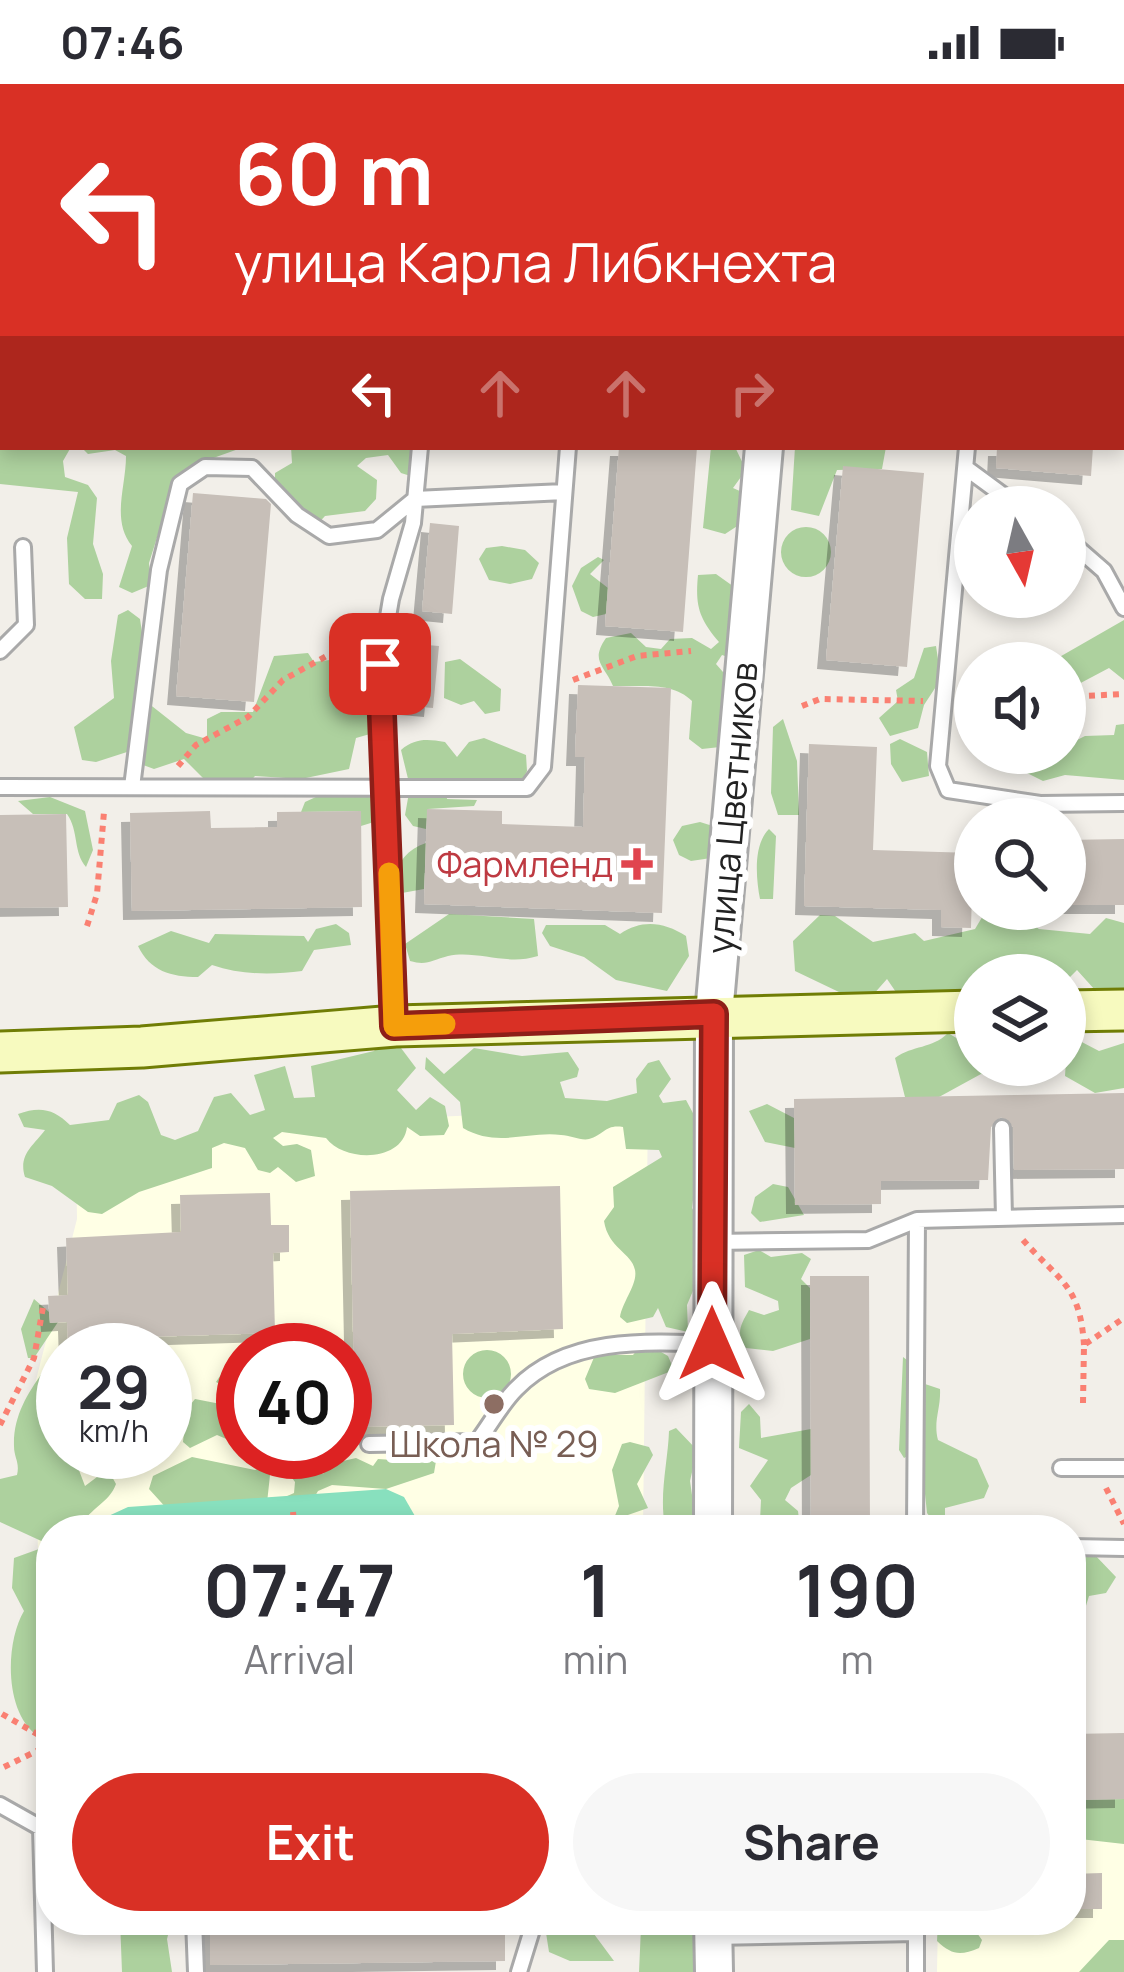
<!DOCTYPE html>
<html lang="en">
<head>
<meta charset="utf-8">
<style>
  :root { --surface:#fff; --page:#f7f7f7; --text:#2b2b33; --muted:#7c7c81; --accent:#d93025 }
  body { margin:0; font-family:Manrope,sans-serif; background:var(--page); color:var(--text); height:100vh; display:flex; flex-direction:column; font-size:45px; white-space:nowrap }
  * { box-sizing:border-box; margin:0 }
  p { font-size:39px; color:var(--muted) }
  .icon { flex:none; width:66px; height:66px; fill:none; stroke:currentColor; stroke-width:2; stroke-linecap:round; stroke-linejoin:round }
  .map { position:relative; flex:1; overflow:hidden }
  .panel { position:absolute; left:36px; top:1431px; width:1050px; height:420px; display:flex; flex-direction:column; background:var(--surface); border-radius:48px; box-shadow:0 6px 18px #0003 }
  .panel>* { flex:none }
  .top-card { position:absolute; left:0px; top:0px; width:1125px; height:366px; box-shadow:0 6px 18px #0003; background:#d93025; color:#fff; overflow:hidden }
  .needle { width:78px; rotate:172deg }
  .tools { position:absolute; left:954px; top:402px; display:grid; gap:24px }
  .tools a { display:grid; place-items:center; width:132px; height:132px; border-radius:50%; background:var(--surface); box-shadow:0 6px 18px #0003; font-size:60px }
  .speed { position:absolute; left:36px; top:1239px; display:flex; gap:24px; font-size:60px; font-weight:700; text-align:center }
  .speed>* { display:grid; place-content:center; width:156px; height:156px; border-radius:50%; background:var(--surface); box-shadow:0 6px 18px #0003; line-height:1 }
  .speed small { font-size:30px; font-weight:400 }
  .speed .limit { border:18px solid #d22; background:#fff; color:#111 }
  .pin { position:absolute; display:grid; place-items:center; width:102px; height:102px; color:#fff; margin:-51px; border-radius:24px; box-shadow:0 6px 18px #0006 }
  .me { position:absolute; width:132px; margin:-66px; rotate:0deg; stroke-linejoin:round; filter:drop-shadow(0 0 9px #0008) }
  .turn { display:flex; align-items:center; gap:42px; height:252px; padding:0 36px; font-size:54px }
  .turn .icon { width:156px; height:156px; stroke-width:2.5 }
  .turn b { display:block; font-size:84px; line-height:102px }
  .lanes { display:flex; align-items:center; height:114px; padding:0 36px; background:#0003; justify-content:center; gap:60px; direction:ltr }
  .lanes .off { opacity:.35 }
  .eta { display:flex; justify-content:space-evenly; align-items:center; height:204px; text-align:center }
  .eta b { font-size:72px; font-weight:700; line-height:84px }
  .primary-button { display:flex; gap:24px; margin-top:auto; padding:24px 36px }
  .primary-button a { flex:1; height:138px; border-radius:72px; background:var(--accent); color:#fff; font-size:48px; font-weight:700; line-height:138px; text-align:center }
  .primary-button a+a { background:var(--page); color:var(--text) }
  .status { display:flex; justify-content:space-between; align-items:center; height:84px; padding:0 60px; background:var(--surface); direction:ltr }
  .status svg { height:33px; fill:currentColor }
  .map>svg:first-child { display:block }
  .education { fill:#ffffe5; fill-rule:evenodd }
  .forest { fill:#add19e }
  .pitch { fill:#88e0be }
  .building { fill:#c7bfb8; filter:url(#shadow) }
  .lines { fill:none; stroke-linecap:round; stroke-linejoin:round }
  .service-casing { stroke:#a9a9a9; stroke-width:20 }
  .tertiary-casing { stroke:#a9a9a9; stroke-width:42 }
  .secondary-casing { stroke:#707d05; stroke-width:45 }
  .path { stroke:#fa8072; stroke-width:6; stroke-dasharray:6 6; stroke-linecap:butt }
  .service { stroke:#fff; stroke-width:14 }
  .tertiary { stroke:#fff; stroke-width:36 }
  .secondary { stroke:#f7fabf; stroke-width:39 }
  .route-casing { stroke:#8d1f18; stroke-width:30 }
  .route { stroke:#d93025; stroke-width:21 }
  .slow { stroke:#f59e0b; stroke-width:21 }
  .health-dot { fill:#e0444e; stroke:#fff; stroke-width:4.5 }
  .education-dot { fill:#8d6e63; stroke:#fff; stroke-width:4.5 }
  .labels { text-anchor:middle; stroke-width:12; stroke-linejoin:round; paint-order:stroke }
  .street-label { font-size:36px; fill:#222; stroke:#fff }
  .health-label { font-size:36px; fill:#be3a42; stroke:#fff; text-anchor:end }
  .education-label { font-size:36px; fill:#785e54; stroke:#fff }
</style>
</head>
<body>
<div class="status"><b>07:46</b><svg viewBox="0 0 49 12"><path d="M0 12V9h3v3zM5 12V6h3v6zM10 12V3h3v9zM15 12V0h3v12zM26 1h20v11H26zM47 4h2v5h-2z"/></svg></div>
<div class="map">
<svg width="1124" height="1888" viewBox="0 0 1124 1888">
  <defs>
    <filter id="shadow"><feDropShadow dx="-9" dy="9" stdDeviation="0" flood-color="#0004"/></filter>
  </defs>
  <rect width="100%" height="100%" fill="#f2efe9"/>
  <path class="education" d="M648,1023L643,1446H51V1635H42L34,1304L77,1135L76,1075L263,1041ZM63,1266H165V1368H63ZM243,1266H345V1368H243Z
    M1071,1730L1124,1731V1888H937L938,1836H1071Z"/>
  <path class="forest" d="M0,327L3,363H71L63,377L65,393L88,401L97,414L93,460L103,490L102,515H85L69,500L67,454L78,408L0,400Z
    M81,363H244L205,377L172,406L149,479L151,501L132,509L119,503L132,462C111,436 126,403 126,372L115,366L88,370Z
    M291,363H418L428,373V384L417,394L401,389L388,371L366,374L357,382L377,396L376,415L365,427L325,432L315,443L275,408V389L292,379Z
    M711,363H735L746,386L733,404L742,408L745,437L725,450L703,444Z
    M795,363H886L882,385L837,386L819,432L791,426Z
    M781 468a25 25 0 1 1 50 0a25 25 0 1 1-50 0Z
    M502,462L525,466L539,479L532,495L510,500L489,496L479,475L486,464Z
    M598,473L604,476L590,490L608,504L606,530L593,533L581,527L572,502L581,484Z
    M716,490L744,510L734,575L722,571L716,580L730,596L720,663L702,665L689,655L692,617C673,597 639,603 613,602C604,581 590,577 606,554L631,549L646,563L661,565L670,555L692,554L711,565L719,558C699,534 695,522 698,491Z
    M128,526L140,535L147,582L143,615L186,649L207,655V635L221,628H253L274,572L308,569L314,578L345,574C365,589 371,626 370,650L356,654L349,685L301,695L255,692L245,703H212L184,675L154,685L135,678L127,668L96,678L82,676L74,643L114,614L111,577L118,531Z
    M1124,536V596L1109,584L1075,602L1065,601V579H1049Z
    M936,562L941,595L924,621L918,644L890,652L879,634L898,617L896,606L914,594L924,564Z
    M460,575L501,605L500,627L485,630L474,617L461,621L444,614L445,578Z
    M783,635L797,677L799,731H778L771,709L773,643Z
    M1124,640V696L1065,691L1043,697L1013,682L1012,669H1065V662L1085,652L1114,651L1116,641Z
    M484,654L526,671L527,687L514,714L491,704H472L469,695L453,696L446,704L447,715L477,716L474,722L428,725L426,745L413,742L405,731L410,703L401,666C415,654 427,655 445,658L457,673L469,658Z
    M900,655L927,668L929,692L902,698L891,680L890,660Z
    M370,709L394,722L387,734L361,742L360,727L301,728L305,718L318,712Z
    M50,713L85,727L93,766L86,783C73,768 79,747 67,730H33L18,717Z
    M700,738L716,743L711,774L691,777L679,771L673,756L682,742Z
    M769,745L776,752L773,815H760C756,794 753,761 769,745Z
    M426,759L424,805L402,809L394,796C397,778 408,765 426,759Z
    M987,825H1025V835L1039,845L1090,850L1106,834L1124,839V921L1104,916L1077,886L1065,898V891H975V914L959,906L900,914L887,895L872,912L841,909L795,887L793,857L820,831L835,832L873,858L915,849L924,857L975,845Z
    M449,830L534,835L538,872C506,882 478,866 448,872C432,876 427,882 410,877L405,860Z
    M336,840L349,849L351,861L314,866L302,887C272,891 241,891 212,881L198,893C171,893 150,887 138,862L171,847L209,859L215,850L304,852L308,858L316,845Z
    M546,841H605L620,850C642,835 664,838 686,852L689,872L667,907L616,896L584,873L550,862L542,849Z
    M948,949L975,965V981L1014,985L996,993L981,990L939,1013H905L895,974C913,961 932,965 948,949Z
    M1076,955L1099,967L1124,959V1004L1095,1009L1065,992L1067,960Z
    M380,959L398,960L416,984L397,1006L416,1026L430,1013L445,1022L449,1042L444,1051L420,1052L407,1043C403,1078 345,1079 326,1054L282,1048L273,1054L283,1062L297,1060L311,1066L315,1092L296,1098L278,1083L270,1089L258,1086L245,1064L224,1059L212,1064V1084L139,1108L102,1130L88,1128L52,1102L25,1093C18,1071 33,1062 45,1046L24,1043L18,1030C40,1022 54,1025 70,1041L109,1036L117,1019L139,1011L148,1018L161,1051L175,1056L198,1047L214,1013L231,1009L250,1031L265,1026L254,991L285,982L294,1014L315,1013L311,982L374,967Z
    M474,964L522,972L568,968L579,985L577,993L560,998L565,1014L607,1017L637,1009L636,995L648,979L659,976L671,995L659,1012L663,1019L686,1016L702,1046L692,1124L699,1137L703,1183L687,1221L688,1248L666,1243L658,1224L653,1233L627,1239L620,1233C622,1218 638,1200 635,1186C632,1169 608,1164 604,1137L614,1123L613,1103L662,1073L659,1066L626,1065L623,1043C605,1040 604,1051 589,1055C581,1057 570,1051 561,1051C527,1047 497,1064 463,1044L460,1018L425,985L426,973L444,990Z
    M767,1020L794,1034L795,1064L765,1058L749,1027Z
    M773,1100L788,1103L804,1131L760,1138L751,1129L755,1113Z
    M759,1166L771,1173L802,1169L811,1175L801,1195L810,1204V1255L773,1267L746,1264C735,1250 741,1240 749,1226L764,1231L779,1226L778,1217L745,1203L744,1171Z
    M34,1215L49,1228L50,1239L58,1238L34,1274H28L21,1245Z
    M644,1258L668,1272L674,1286L615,1309L589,1305L585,1295L595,1271H633Z
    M463 1290a24 24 0 1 1 48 0a24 24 0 1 1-48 0Z
    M903,1273L912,1280L916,1297L940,1305C941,1325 933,1337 938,1356L977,1375L989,1402L984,1414L945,1424V1442H937L927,1429L921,1372L915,1368L904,1374L899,1366Z
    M228,1280L243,1284V1362L217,1351L190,1364L183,1358L186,1326L195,1315L236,1323L239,1310L216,1298Z
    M53,1287L63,1326V1368H72L85,1402L101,1390L111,1391L116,1400C109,1420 87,1425 79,1446H51V1650L38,1652C4,1629 5,1559 24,1527L12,1504L14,1474L50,1461L0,1438V1395L17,1391C20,1378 14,1374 14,1362C13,1333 27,1310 43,1288Z
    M749,1320L760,1333L761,1354L811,1345V1391L791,1404L785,1416L798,1427L800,1444C786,1450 772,1447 760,1437L761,1416L750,1402L768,1376L739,1364L741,1328Z
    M676,1344L697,1366L690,1397L697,1446H666C658,1415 668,1378 669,1347Z
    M630,1358L649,1363L653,1371L637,1400L648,1424L625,1432L633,1446H609L619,1422L612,1386L622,1360Z
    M273,1368H301L323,1390L330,1380L356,1374L373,1382L378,1375L407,1377L430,1370L436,1377L434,1389L386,1405L332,1401L318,1407L311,1419L276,1417L294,1409L295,1398L287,1387L270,1391L267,1419L169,1427L149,1405L153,1392L192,1373L255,1386L270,1379Z
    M1071,1446L1116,1493L1106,1509L1089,1512L1085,1525H1071Z
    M1124,1715V1760L1071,1754V1716Z
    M120,1836H172L167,1855L172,1888H122Z
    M544,1836H615L611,1846L594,1850L614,1877H570L549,1868Z
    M648,1836H697L700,1883L694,1888H639L641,1843Z
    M938,1836L962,1849H977L982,1856L979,1864C960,1872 952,1871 937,1857Z
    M1109,1856H1124V1888H1079Z"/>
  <path class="pitch" d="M386,1405L404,1413L423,1446H78L128,1423Z"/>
  <path class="building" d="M619,363H697L683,548L605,542Z
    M997,363H1093L1091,392L996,384Z
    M843,382L924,389L907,583L826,576Z
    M193,409L266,415L271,420L254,618L176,612Z
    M430,439L459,442L452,530L422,527Z
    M403,559L439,562L433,624L398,621Z
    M578,601L671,604L662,829L424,820L427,725L502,727V740L583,743L585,673H575Z
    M809,660L877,663L873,766L973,769L971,844L941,843V826L804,822Z
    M210,727L211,744L277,743V728L361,727L362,823L132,827L130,729Z
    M66,730L68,823L0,824V731Z
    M1124,755V821H1065V756Z
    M1124,1009V1085L1014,1086L1013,1043L1001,1033L991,1043L988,1096L881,1097V1120L795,1121L794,1015Z
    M560,1102L563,1245L452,1250L454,1341L355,1343L350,1107Z
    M270,1109L271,1141H289V1168L273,1169L275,1249L145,1253V1266H68L67,1238L50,1239L48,1212L68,1211L66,1154L181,1148L180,1111Z
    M810,1192H869L870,1446H811Z
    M1124,1649V1715L1071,1716V1650Z
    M1102,1789V1825H1071V1790Z
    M210,1836H505V1877L210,1881Z"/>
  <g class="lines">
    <defs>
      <path id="service" d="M439,0V3
        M193,3V0
        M359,3L360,0
        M599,3V0
        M1000,3L1001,0
        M0,106L3,107
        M0,227H3
        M967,363L938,682L948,706L1040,720L1124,719
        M966,384L1019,423
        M1065,453L1104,487L1124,524
        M0,567L26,541L23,463
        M0,703L527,704L543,683L568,363
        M132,703L159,486L180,400L205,383L252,384L297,431L329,452L377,446L415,415L564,408
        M395,941L380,580L391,515L413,439L420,363
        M1002,1044L1004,1134
        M713,1158L868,1156L917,1136L1124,1131
        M369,1360L477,1358C490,1341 501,1320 516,1305C566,1253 646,1257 712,1260
        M1061,1384H1124
        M915,1446L917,1136
        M1071,1463L1124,1464
        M0,1721L41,1744L45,1888
        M194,1836L196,1888
        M916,1836V1888
        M713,1853L916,1849
        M519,1888L535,1836"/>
      <path id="tertiary" d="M797,3V0
        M713,1446L714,930L764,363
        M713,1836L714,1888"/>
      <path id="secondary" d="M1065,927L1124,926
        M0,968L142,963L395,942L975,927"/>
    </defs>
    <use href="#service" class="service-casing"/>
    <use href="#tertiary" class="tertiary-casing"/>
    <use href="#secondary" class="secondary-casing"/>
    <path class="path" d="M322,3V0
      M637,3L638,0
      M1122,18L1124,14
      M0,65H3
      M1122,125L1124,124
      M1122,166L1124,167
      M573,596L637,572L691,567
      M1065,613L1124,610
      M802,622L820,615L923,617
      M178,682L196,661L248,633L283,596L361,553
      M87,842L97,810L104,728
      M1023,1156C1059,1197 1080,1200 1084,1261
      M1083,1319L1084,1261L1124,1234
      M0,1341L34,1274L43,1223
      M1106,1404L1124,1440
      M293,1428L295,1446
      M2,1630L51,1658
      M4,1683L51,1660"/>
    <use href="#service" class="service"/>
    <use href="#tertiary" class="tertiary"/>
    <use href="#secondary" class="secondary"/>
  </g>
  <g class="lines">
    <defs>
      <path id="route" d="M380,580L394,942L714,930L712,1260"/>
    </defs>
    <use href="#route" class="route-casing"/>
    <use href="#route" class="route"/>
    <path class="slow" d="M389,789L394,942L445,940"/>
  </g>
  <path class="health-dot" d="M631 762h12v12h12v12h-12v12h-12v-12h-12v-12h12z"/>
  <circle class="education-dot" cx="494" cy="1320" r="12"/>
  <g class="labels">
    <g class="street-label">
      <text transform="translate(732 724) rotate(-85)" y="13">улица Цветников</text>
    </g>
    <g class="health-label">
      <text x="613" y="793">Фармленд</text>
    </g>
    <g class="education-label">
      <text x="494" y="1373">Школа № 29</text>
    </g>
  </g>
</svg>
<div class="tools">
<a><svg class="needle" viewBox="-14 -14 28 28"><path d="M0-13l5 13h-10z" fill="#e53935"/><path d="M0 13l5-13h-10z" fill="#7c7c81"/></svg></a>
<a><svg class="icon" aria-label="sound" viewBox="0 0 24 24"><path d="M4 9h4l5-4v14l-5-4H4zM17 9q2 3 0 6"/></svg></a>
<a><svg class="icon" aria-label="search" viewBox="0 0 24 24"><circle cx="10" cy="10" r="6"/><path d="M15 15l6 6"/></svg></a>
<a><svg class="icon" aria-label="layers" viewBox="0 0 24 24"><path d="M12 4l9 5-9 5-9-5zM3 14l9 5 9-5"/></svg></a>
</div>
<div class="speed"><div>29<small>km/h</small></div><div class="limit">40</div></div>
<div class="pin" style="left:380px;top:580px;background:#d93025"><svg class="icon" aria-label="arrive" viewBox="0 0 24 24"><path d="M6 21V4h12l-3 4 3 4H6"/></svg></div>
<svg class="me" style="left:712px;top:1260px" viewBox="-20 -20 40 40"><path d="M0-17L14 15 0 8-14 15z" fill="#d93025" stroke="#fff" stroke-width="4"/></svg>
<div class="top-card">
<div class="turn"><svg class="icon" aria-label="left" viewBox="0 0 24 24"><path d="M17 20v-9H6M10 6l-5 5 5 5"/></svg><div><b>60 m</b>улица Карла Либкнехта</div></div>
<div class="lanes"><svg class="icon" aria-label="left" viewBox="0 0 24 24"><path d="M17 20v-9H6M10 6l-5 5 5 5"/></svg><svg class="icon off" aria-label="ahead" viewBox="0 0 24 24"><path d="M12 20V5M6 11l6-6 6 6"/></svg><svg class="icon off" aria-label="ahead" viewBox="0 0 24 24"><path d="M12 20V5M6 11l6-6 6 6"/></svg><svg class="icon off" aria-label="right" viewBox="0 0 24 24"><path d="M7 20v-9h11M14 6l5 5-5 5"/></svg></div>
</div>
<section class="panel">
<div class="eta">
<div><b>07:47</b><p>Arrival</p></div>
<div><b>1</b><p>min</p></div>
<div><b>190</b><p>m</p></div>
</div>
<div class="primary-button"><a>Exit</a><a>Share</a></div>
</section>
</div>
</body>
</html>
